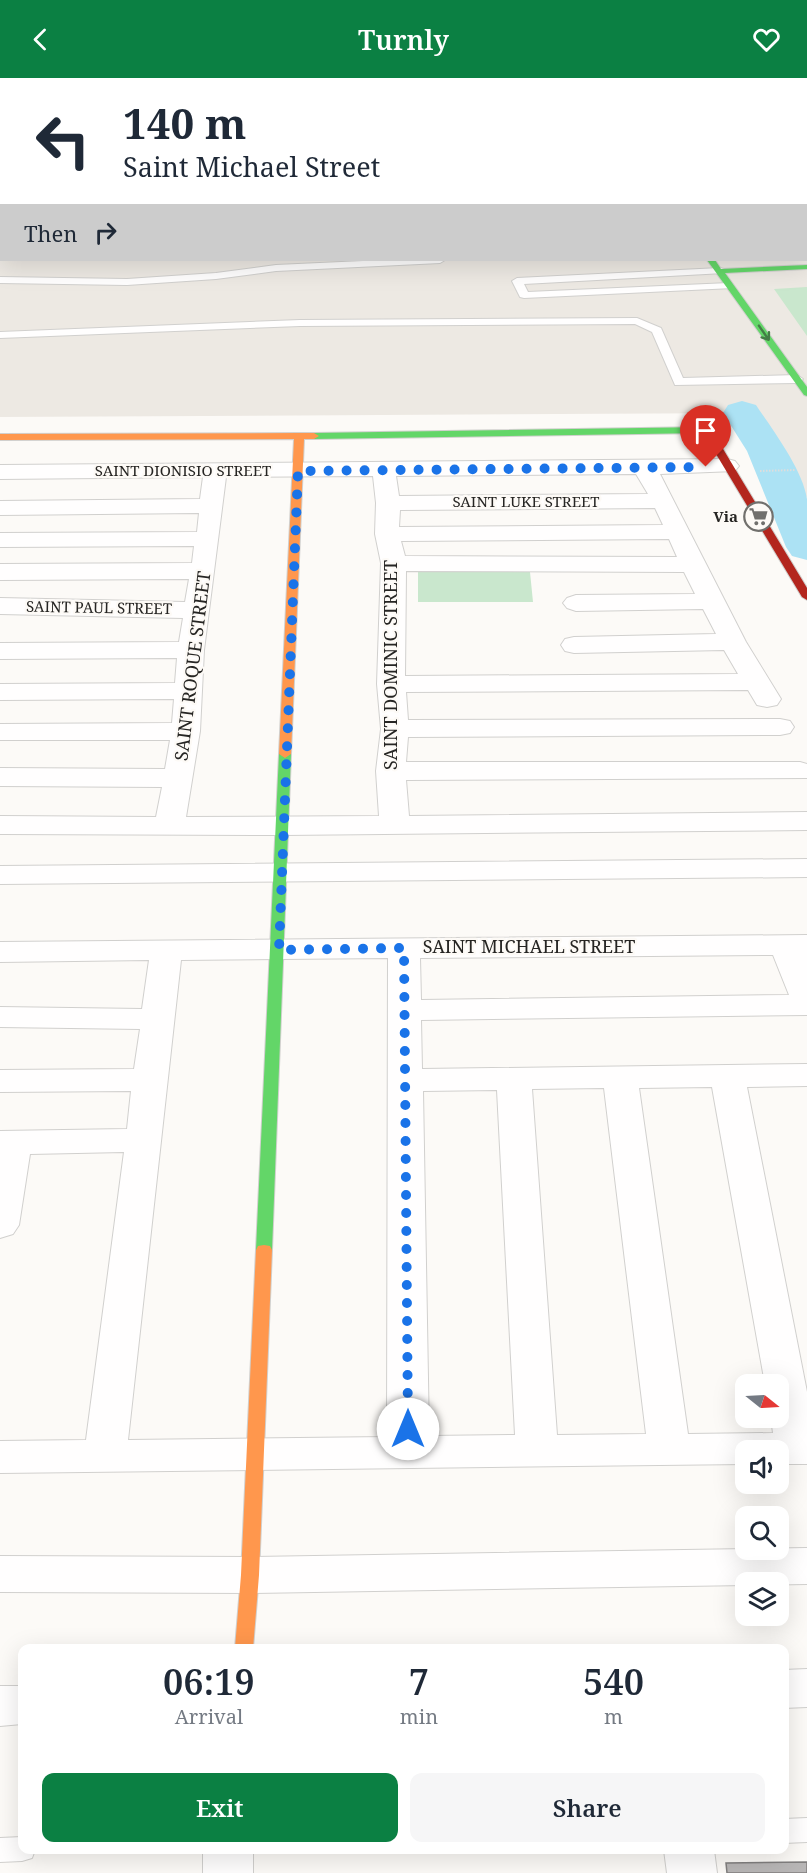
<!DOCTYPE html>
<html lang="en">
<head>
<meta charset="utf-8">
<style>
  :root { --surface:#fff; --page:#f6f6f7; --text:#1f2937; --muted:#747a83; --accent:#0b8043 }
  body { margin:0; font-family:"Noto Serif",serif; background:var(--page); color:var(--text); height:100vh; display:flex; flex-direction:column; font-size:22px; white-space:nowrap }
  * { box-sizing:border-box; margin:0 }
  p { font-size:20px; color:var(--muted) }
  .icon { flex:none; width:33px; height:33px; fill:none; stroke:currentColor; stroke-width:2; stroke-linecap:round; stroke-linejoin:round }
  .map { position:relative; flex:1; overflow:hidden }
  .sheet { position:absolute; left:18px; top:1566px; width:771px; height:210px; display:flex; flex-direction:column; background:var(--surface); border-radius:12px; box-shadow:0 6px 24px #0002 }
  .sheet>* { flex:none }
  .hud { position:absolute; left:0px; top:0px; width:807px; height:183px; box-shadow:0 6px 24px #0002; background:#fff; color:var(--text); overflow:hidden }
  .needle { width:39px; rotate:108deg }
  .controls { position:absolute; left:735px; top:1296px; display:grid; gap:12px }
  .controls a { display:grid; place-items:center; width:54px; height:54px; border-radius:12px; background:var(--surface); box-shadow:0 6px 24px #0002; font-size:30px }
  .pin { position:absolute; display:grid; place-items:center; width:51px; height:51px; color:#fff; margin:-62px -26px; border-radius:50% 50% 50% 0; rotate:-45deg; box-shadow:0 0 6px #0007 }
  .pin .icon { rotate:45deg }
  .me { position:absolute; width:66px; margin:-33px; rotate:0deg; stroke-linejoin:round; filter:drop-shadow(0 0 4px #0008) }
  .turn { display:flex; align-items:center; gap:21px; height:126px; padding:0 24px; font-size:27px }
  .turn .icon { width:78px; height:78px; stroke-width:2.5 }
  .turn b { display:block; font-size:42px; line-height:51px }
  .then { display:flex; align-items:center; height:57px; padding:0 24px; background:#0003; gap:12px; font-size:22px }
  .eta { display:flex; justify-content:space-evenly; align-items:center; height:102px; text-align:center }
  .eta b { font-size:36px; font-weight:600; line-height:42px }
  .action { display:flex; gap:12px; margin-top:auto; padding:12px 24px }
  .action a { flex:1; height:69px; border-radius:12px; background:var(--accent); color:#fff; font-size:24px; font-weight:600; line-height:69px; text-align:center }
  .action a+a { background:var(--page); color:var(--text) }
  header { display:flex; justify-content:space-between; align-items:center; height:78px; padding:0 24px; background:var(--accent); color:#fff; font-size:27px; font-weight:600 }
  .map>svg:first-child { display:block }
  .built { fill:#ede9e3; fill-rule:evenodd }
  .green { fill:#c9e7cd }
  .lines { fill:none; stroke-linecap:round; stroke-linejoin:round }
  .river { fill:#ace2f4; fill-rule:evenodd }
  .lane-casing { stroke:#d1d0ce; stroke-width:2 }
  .street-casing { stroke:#d1d0ce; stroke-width:2 }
  .fast-casing { stroke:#d1d0ce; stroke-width:2 }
  .slow-casing { stroke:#d1d0ce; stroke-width:2 }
  .jam-casing { stroke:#d1d0ce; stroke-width:2 }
  .path { stroke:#ddd; stroke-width:2; stroke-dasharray:1.5 1.5; stroke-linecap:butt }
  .lane { fill:#fffefe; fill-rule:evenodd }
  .street { fill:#fffefe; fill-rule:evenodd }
  .fast { fill:#63d668; fill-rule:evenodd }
  .slow { fill:#ff974d; fill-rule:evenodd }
  .jam { fill:#b3261e; fill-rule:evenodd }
  .wall { fill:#9e9d9d }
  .building { fill:#b8b6b6; stroke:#817f7f; stroke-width:1.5 }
  .oneway { stroke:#447e46 }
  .route { stroke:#1a73e8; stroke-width:10; stroke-dasharray:0 18 }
  .labels { text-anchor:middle; stroke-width:4.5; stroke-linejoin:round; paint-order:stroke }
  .far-street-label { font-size:15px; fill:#262523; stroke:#fdfaf6 }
  .far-poi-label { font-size:15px; font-weight:bold; fill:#262523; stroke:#fdfaf6; text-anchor:end }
  .street-label { font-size:18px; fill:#262523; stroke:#fdfaf6 }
</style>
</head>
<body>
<header><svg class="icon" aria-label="back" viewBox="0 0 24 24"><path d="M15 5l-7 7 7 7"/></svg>Turnly<svg class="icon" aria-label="heart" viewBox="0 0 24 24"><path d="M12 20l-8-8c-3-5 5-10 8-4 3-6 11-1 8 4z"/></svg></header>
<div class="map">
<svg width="807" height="1795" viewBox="0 0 807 1795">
  <rect width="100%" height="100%" fill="#fcfaf7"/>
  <path class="built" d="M0,0H807V420L755,335L0,339ZM2,2H806V182H2Z"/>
  <path class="green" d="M807,209V258L774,211Z
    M418,494H530L533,524H418Z"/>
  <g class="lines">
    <path class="river" d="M742,323L756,327C772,351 803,392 807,421C807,440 807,462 807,482L792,478L786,469L747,373L723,335L728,327Z"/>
    <defs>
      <path id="lane" d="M160,0H169L159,2Z
        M206,0H225L224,2Z
        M396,0H404L405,2H396Z
        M433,0H441L442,2H433Z
        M0,7H2V13H0Z
        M0,41H2V47H0Z
        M0,78H2V84H0Z
        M385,182H445L440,185L276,193L216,201L127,207L0,205V199L127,201L216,195L276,187Z
        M720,190L724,191V195L524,206L528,214L729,205L734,208L733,210L524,220L520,219L512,203L517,200Z
        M637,240L661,250L683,300L797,297L803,301L797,305L675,307L652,254L635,246L300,248L0,260V254L300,242Z
        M807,1740V1764L784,1765V1741Z
        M22,1759V1772H35L32,1780L22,1783L0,1784V1760Z"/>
      <path id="street" d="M575,0H608L609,1L574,2Z
        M0,24H2V34H0Z
        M727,381L735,383L739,388L735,393L660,396L746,564L781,621L777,627L767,629L757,627L748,612L406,614L408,642L780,641L790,643L794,649L790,655L780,657L408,659L406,684H800L807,686V700L406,702L409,738L807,734V752L284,757L0,756V738L156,739L162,709L0,708V690L165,691L170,662H0V646L172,645L174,621L0,622V606L175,605L177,580L0,581V565L179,564L183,540L0,536V520L185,524L189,501L0,502V486L192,485L194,468L0,469V455L197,454L199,435L0,437V423L200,421L203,399L0,401V387ZM636,396L648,416L399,418L396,398ZM373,398L376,425L375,456L381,485L377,606L381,651L376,693L379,738L186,739L200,653L204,572L226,399ZM655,430L663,447L399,449L400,432ZM669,461L677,479L405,478L401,463ZM406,493L684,494L695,516L576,517L567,520L563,525L567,530L576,533L703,531L716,556L574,559L565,561L561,567L565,573L574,575L724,572L738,596L405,598Z
        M807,781V799L0,806V788Z
        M807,857V937L421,942L422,991L807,986V1008L747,1009L807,1314V1386H778V1372H746V1386L0,1395V1363L86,1362L124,1074L30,1076L19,1147L13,1156L0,1160V1053L127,1051L131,1013L0,1014V992L134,991L140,951L0,949V929L142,931L149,882L0,884V864ZM773,877L789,917L421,922L420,880ZM388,880L387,1359L128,1362L181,882ZM712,1009L765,1306H778V1340H771L773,1355L688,1356L639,1010ZM604,1010L646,1356L557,1357L532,1011ZM497,1012L515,1357L429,1358L423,1013Z
        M807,1470V1506L250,1515L0,1514V1478L250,1479Z
        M807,1591V1629L784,1630V1592Z
        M0,1608H22V1646L0,1648Z
        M203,1772H253V1795H203Z
        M664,1772H714L717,1795H667Z"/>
      <path id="fast" d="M707,182H715L721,191L807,187V191L725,195L807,309V318L804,317Z
        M707,349L712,352V358H706L704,355L314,361L309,358L314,355Z
        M285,672L291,676L272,1172L270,1176H258L256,1172L279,676Z"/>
      <path id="slow" d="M299,355H314L319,358L314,361H304L291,676L285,680L279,676L294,361L0,362V356Z
        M264,1167L270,1168L272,1172L259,1497L253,1570H235L241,1497L256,1172L258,1168Z"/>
      <path id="jam" d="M574,0H580L581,2H575Z
        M709,353L714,356L807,510V522L802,519L704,356Z"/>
    </defs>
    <use href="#lane" class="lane-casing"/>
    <use href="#street" class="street-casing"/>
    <use href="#fast" class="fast-casing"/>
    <use href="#slow" class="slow-casing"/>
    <use href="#jam" class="jam-casing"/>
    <path class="path" d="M760,393L795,392"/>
    <use href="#lane" class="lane"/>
    <use href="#street" class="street"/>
    <use href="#fast" class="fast"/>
    <use href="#slow" class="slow"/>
    <use href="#jam" class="jam"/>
  </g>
  <path class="wall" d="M0,85H2V173H0Z"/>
  <path class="building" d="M0,85H2V155H0Z
    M807,1784V1795H727L726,1785Z"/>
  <defs><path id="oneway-shaft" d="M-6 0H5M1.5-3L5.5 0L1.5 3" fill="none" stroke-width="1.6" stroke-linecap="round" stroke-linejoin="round" transform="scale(1.5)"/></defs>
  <use class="oneway" href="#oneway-shaft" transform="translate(764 255) rotate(55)"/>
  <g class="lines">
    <path class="route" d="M408,1351L404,870L279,872L298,393L706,389"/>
  </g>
  <defs>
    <symbol id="supermarket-ring" viewBox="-11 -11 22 22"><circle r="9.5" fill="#fdfaf6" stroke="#71706d" stroke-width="1.5"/><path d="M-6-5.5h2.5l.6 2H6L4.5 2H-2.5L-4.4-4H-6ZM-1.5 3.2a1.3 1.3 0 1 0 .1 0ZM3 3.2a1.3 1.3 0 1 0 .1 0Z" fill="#71706d"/></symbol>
  </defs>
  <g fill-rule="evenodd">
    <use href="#supermarket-ring" x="742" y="422" width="33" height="33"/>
  </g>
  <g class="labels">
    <g class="far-street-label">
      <text x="183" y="398">SAINT DIONISIO STREET</text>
      <text x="526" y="429">SAINT LUKE STREET</text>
      <text transform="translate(99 530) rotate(1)" y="5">SAINT PAUL STREET</text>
    </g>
    <g class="far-poi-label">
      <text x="738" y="444">Via</text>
    </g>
    <g class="street-label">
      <text transform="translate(391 587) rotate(-90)" y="6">SAINT DOMINIC STREET</text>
      <text transform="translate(193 588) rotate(-83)" y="6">SAINT ROQUE STREET</text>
      <text x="529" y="875">SAINT MICHAEL STREET</text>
    </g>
  </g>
</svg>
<div class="controls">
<a><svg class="needle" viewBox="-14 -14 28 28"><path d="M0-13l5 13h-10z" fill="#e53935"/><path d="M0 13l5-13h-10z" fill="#747a83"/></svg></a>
<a><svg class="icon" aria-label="sound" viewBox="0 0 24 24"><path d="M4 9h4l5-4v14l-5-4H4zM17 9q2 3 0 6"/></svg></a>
<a><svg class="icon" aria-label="search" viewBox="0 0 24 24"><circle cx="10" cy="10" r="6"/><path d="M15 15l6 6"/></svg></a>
<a><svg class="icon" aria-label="layers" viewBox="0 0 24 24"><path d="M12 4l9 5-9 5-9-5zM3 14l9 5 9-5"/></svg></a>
</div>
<div class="pin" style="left:706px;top:389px;background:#d93025"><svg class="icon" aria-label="arrive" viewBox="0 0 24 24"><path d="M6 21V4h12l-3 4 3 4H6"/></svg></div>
<svg class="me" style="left:408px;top:1351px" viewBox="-20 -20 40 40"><circle r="19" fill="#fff"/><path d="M0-13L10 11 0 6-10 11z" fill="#1a73e8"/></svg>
<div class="hud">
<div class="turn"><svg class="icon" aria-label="left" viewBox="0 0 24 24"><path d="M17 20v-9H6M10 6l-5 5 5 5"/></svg><div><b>140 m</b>Saint Michael Street</div></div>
<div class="then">Then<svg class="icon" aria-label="right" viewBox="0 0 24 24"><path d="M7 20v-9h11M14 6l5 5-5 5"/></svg></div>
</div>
<section class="sheet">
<div class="eta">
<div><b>06:19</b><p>Arrival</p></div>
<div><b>7</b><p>min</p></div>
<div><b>540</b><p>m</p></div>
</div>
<div class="action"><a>Exit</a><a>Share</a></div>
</section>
</div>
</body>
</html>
